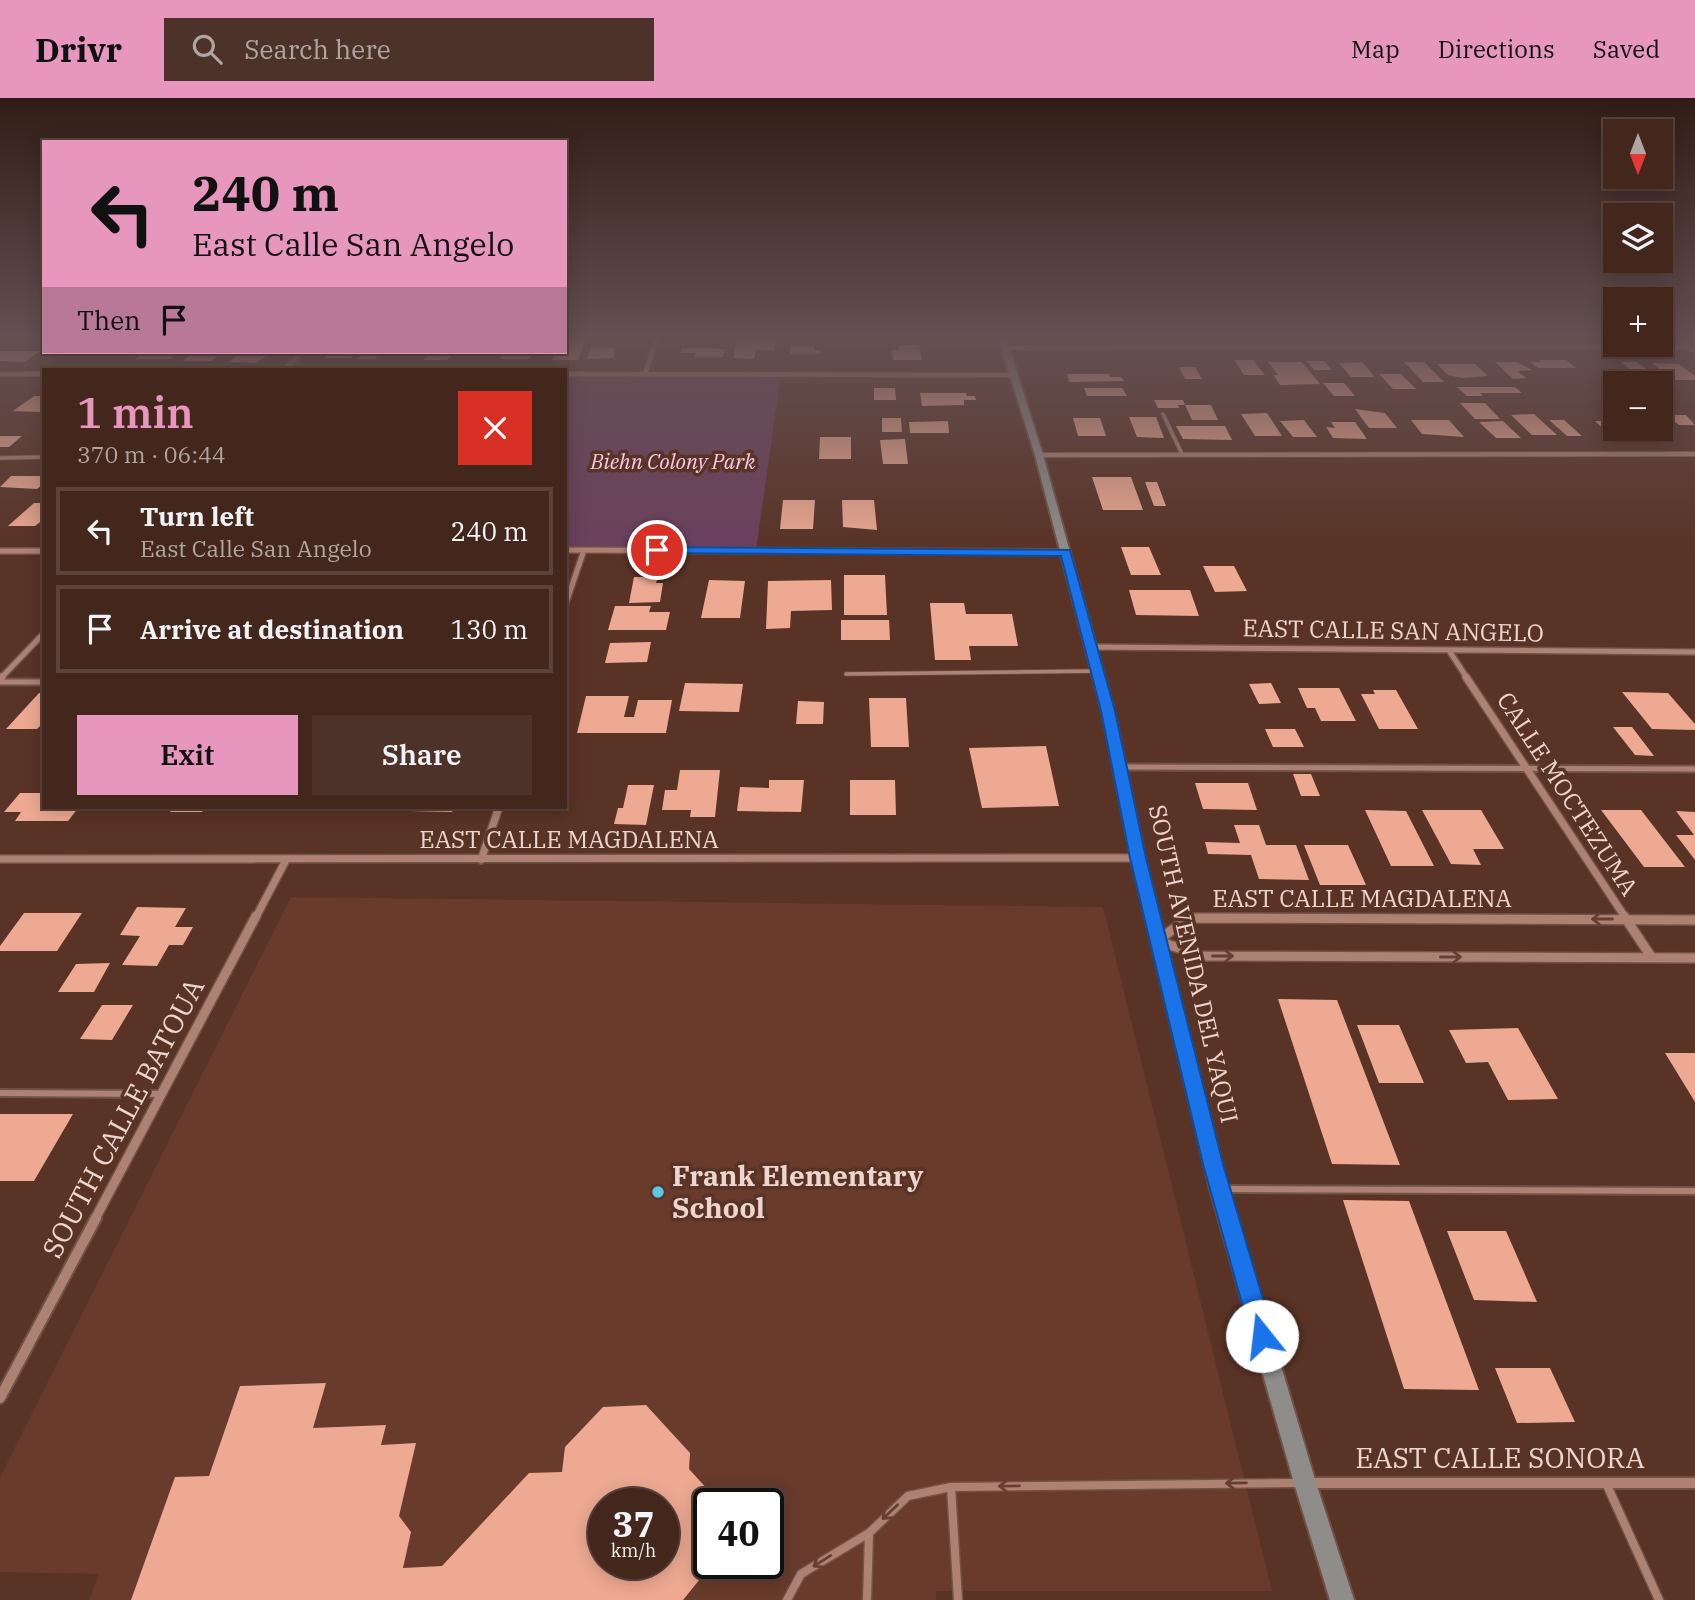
<!DOCTYPE html>
<html lang="en">
<head>
<meta charset="utf-8">
<style>
  :root { --surface:#43261c; --page:#4d3229; --text:#f1f3f6; --muted:#afa5a3; --line:#5b433b; --accent:#e797bd }
  body { margin:0; font-family:"IBM Plex Serif",serif; background:var(--page); color:var(--text); height:100vh; display:flex; flex-direction:column; font-size:26px; white-space:nowrap }
  * { box-sizing:border-box; margin:0 }
  p { font-size:23px; color:var(--muted) }
  .icon { flex:none; width:38px; height:38px; fill:none; stroke:currentColor; stroke-width:2; stroke-linecap:round; stroke-linejoin:round }
  .map { position:relative; flex:1; overflow:hidden }
  .panel { position:absolute; left:42px; top:270px; width:525px; height:441px; display:flex; flex-direction:column; background:var(--surface); border-radius:0px; box-shadow:0 4px 18px #0003,0 0 0 2px var(--line) }
  .panel>* { flex:none }
  .banner { position:absolute; left:42px; top:42px; width:525px; height:214px; border-radius:0px; box-shadow:0 4px 18px #0003,0 0 0 2px var(--line); background:#e797bd; color:#111; overflow:hidden }
  .needle { width:46px; rotate:180deg }
  .tools { position:absolute; left:1603px; top:21px; display:grid; gap:14px }
  .tools a { display:grid; place-items:center; width:70px; height:70px; border-radius:0px; background:var(--surface); box-shadow:0 4px 18px #0003,0 0 0 2px var(--line); font-size:35px }
  .speed { position:absolute; left:588px; top:1390px; display:flex; gap:14px; font-size:35px; font-weight:700; text-align:center }
  .speed>* { display:grid; place-content:center; width:91px; height:91px; border-radius:50%; background:var(--surface); box-shadow:0 4px 18px #0003,0 0 0 2px var(--line); line-height:1 }
  .speed small { font-size:18px; font-weight:400 }
  .speed .limit { border:4px solid #111; border-radius:10px; background:#fff; color:#111 }
  .pin { position:absolute; display:grid; place-items:center; width:60px; height:60px; color:#fff; margin:-30px; border:4px solid #fff; border-radius:50%; box-shadow:0 2px 7px #0007 }
  .me { position:absolute; width:77px; margin:-38px; rotate:344deg; stroke-linejoin:round; filter:drop-shadow(0 0 5px #0008) }
  .turn { display:flex; align-items:center; gap:24px; height:147px; padding:0 35px; font-size:32px }
  .turn .icon { width:91px; height:91px; stroke-width:2.5 }
  .turn b { display:block; font-size:49px; line-height:60px }
  .then { display:flex; align-items:center; height:66px; padding:0 35px; background:#0003; gap:14px; font-size:26px }
  .round { display:grid; place-items:center; flex:none; width:74px; height:74px; border-radius:0px; background:var(--page) }
  .summary { display:flex; align-items:center; justify-content:space-between; height:119px; padding:0 35px }
  h1 { font-size:42px; font-weight:600; line-height:52px; color:var(--accent) }
  .primary-button { display:flex; gap:14px; margin-top:auto; padding:14px 35px }
  .primary-button a { flex:1; height:80px; border-radius:0px; background:var(--accent); color:#111; font-size:28px; font-weight:600; line-height:80px; text-align:center }
  .primary-button a+a { background:var(--page); color:var(--text) }
  ul { padding:0; list-style:none }
  li { display:flex; align-items:center; gap:21px; height:88px; margin:0 14px 10px; padding:0 21px; border:4px solid var(--line); border-radius:0px }
  li div { flex:1 }
  li b { display:block; font-size:26px }
  li em { font-style:normal }
  header { display:flex; align-items:center; gap:42px; box-sizing:border-box; height:98px; padding:0 35px; background:var(--accent); color:#111 }
  header strong { font-size:33px }
  nav { display:flex; gap:38px; margin-inline-start:auto; font-size:24px }
  .search { width:490px; height:63px; background:var(--page); display:flex; align-items:center; gap:18px; box-sizing:border-box; padding:0 24px; border-radius:0px; color:var(--muted); font-size:26px }
  .map>svg:first-child { display:block }
  .built { fill:#683b2c; fill-rule:evenodd }
  .green { fill:#6b405e }
  .building { fill:#eda992; fill-rule:evenodd }
  .lines { fill:none; stroke-linecap:round; stroke-linejoin:round }
  .lane-far3-casing { stroke:#725247; stroke-width:5 }
  .lane-far2-casing { stroke:#725247; stroke-width:9 }
  .lane-far1-casing { stroke:#725247; stroke-width:10 }
  .lane-casing { stroke:#725247; stroke-width:11 }
  .street-far4-casing { stroke:#725247; stroke-width:6 }
  .street-far3-casing { stroke:#725247; stroke-width:8 }
  .street-far2-casing { stroke:#725247; stroke-width:10 }
  .street-far1-casing { stroke:#725247; stroke-width:12 }
  .street-casing { stroke:#725247; stroke-width:14 }
  .secondary-casing { stroke:#725247; stroke-width:4 }
  .lane-far3 { stroke:#ad8273; stroke-width:3.5 }
  .lane-far2 { stroke:#ad8273; stroke-width:5 }
  .lane-far1 { stroke:#ad8273; stroke-width:6 }
  .lane { stroke:#ad8273; stroke-width:8 }
  .street-far4 { stroke:#ad8273; stroke-width:4.5 }
  .street-far3 { stroke:#ad8273; stroke-width:5 }
  .street-far2 { stroke:#ad8273; stroke-width:7 }
  .street-far1 { stroke:#ad8273; stroke-width:9 }
  .street { stroke:#ad8273; stroke-width:10 }
  .secondary { fill:#8e8d8a; fill-rule:evenodd }
  .oneway { stroke:#663f32 }
  .route { fill:#1a73e8; stroke:#114b97; stroke-width:2 }
  .poi-dot { fill:#5bc8e7; stroke:#593326; stroke-width:2.5 }
  .labels { text-anchor:middle; stroke-width:7; stroke-linejoin:round; paint-order:stroke }
  .far-park-label { font-size:21px; font-style:italic; fill:#f9c7e7; stroke:#593326 }
  .street-label { font-size:24px; fill:#eed5cd; stroke:#593326 }
  .near-street-label { font-size:28px; fill:#eed5cd; stroke:#593326 }
  .near-poi-label { font-size:28px; font-weight:bold; fill:#eed5cd; stroke:#593326; text-anchor:start }
</style>
</head>
<body>
<header>
<strong>Drivr</strong>
<div class="search"><svg class="icon" aria-label="search" viewBox="0 0 24 24"><circle cx="10" cy="10" r="6"/><path d="M15 15l6 6"/></svg>Search here</div>
<nav><a>Map</a><a>Directions</a><a>Saved</a></nav>
</header>
<div class="map">
<svg width="1695" height="1502" viewBox="0 0 1695 1502">
  <rect width="100%" height="100%" fill="#593326"/>
  <path class="built" d="M291,799L1103,809L1272,1493H936V1502H89L99,1476L0,1474V1379ZM604,1405H663V1465H604ZM709,1405H768V1465H709Z"/>
  <path class="green" d="M565,276H781L756,452H565Z"/>
  <path class="building" d="M565,240H586L578,262H552L556,254H565Z
    M738,242H776L775,252H756L754,261L733,260Z
    M899,247H919L922,262H893L891,252H899Z
    M790,248H815V252H820V256H790Z
    M591,250H616L613,260L587,261Z
    M682,250L725,251L723,259H695L696,255H681Z
    M0,253H40L25,264L0,263Z
    M144,254H178L170,261H135Z
    M194,254H222L212,263H183Z
    M250,254H272L256,265L229,264L238,256Z
    M330,254H357L351,260H325Z
    M364,254H381L375,261H358Z
    M431,254H454L447,262H424Z
    M504,254H523L532,255L529,261H500Z
    M1234,262H1253L1265,277H1244Z
    M1539,262H1566L1576,270H1538L1530,264H1541Z
    M1307,263H1324L1332,272H1314Z
    M1268,264H1302L1320,286L1280,287L1273,277H1278Z
    M1362,264L1375,279H1351L1339,265Z
    M1404,264H1424L1444,284H1423Z
    M1495,264H1517L1532,272L1517,273L1526,280L1513,281Z
    M1621,264H1637L1657,280L1616,279L1605,271H1630Z
    M1652,265L1679,266L1695,278V282H1673Z
    M1437,266H1475L1488,278L1463,280L1448,277Z
    M1179,269H1195L1202,281H1185Z
    M1067,276H1109L1110,279H1121L1124,283L1069,284Z
    M1379,276H1401L1416,291H1393Z
    M1323,285H1344L1355,298H1334Z
    M1457,289H1515L1522,295H1480L1483,298H1467Z
    M874,290H895L896,302H874Z
    M1084,290H1122L1127,298H1087Z
    M920,295H966L967,298H975L976,302H964V307L922,308Z
    M34,298H44V312L41,314L13,313Z
    M1154,302H1183L1185,307H1178L1179,310H1158Z
    M1460,305H1485L1500,321H1475Z
    M1185,307H1211L1218,322H1192Z
    M1355,311L1385,315L1397,330H1369Z
    M1267,315L1282,338H1255L1241,316Z
    M1534,316L1557,337H1532L1511,317Z
    M1666,317H1686L1695,327H1679Z
    M1129,319H1156L1164,340L1137,339Z
    M882,320H901L902,334H882Z
    M1073,320H1100L1106,338H1078Z
    M1304,322L1317,339H1293L1280,323Z
    M1411,322H1449L1464,339L1422,336Z
    M1549,322H1564L1582,338H1567Z
    M948,323L949,335H910L909,324Z
    M1503,323L1521,340H1496L1479,324Z
    M1595,323H1614L1615,331H1623L1634,341H1614Z
    M1331,324H1355L1367,341L1333,340L1326,329L1335,330Z
    M1661,324L1675,336L1643,335L1637,331H1661Z
    M1176,328H1225L1232,342L1183,341Z
    M0,338H22L9,349H0Z
    M820,339H851V361H819Z
    M905,341L908,366H883L880,342Z
    M11,378H44V385L37,391L0,389Z
    M1092,379H1131L1143,412H1103Z
    M1145,384H1157L1166,408H1154Z
    M783,402H815L813,431H780Z
    M842,402H874L877,432L843,429Z
    M34,405H44V421L35,428H8Z
    M1121,449H1149L1161,477H1131Z
    M1203,468H1234L1247,493L1215,494Z
    M844,477H885L887,517H844Z
    M634,479H658L656,485H663L660,504L629,505Z
    M709,482L745,483L740,520H701Z
    M831,482L832,512L791,513L790,530L766,531L768,483Z
    M1129,492H1190L1199,518L1136,517Z
    M930,505H964L966,516H1012L1018,548H969L971,562H935Z
    M615,508H651L649,514H670L666,532H608Z
    M841,522H889L890,542H841Z
    M651,544L647,564L605,565L610,545Z
    M685,585L743,586L739,614L679,613Z
    M1271,585L1281,605L1259,606L1249,586Z
    M1298,590H1339L1356,623H1321L1315,610H1307Z
    M1373,592H1396L1418,631H1379L1361,596H1375Z
    M1622,594L1668,595L1695,626V632L1652,631Z
    M39,595L44,596V624L37,631H6Z
    M586,598H629L624,619H634L638,602H672L666,635H577Z
    M869,600H906L909,649H871Z
    M798,603L824,604L823,626H796Z
    M1613,629H1632L1654,658L1635,657Z
    M1265,631H1295L1304,649H1273Z
    M1046,648L1059,708L982,710L969,650Z
    M680,672H720L715,719H690L691,712H662L665,692H677Z
    M1293,676H1311L1320,698H1301Z
    M769,682H804L801,714L737,713L740,689L769,690Z
    M850,682H895L896,717H850Z
    M1195,685H1248L1257,712L1203,711Z
    M628,687H654L646,727L614,726L618,710H623Z
    M20,695H44V709H79L68,723H15L21,714H4Z
    M174,709H206L202,714H170Z
    M411,709H454L452,714L409,713Z
    M1365,712L1406,713L1434,768H1391Z
    M1422,712H1481L1504,751H1473L1481,767L1451,766Z
    M1601,712H1641L1685,769H1644Z
    M1676,713L1695,714V762L1676,737H1694Z
    M1234,727H1259L1266,747H1296L1309,782L1259,781L1251,757L1208,756L1205,744L1240,745Z
    M1304,747H1348L1366,787H1320Z
    M137,809L186,810L175,829H193L183,847H169L157,868L122,867L140,838L120,837Z
    M24,815H82L57,853H0V848Z
    M110,865L94,894H58L76,866Z
    M1278,901L1337,902L1400,1067L1332,1066Z
    M102,907H133L112,942L80,941Z
    M1357,927H1399L1424,985H1379Z
    M1518,930L1558,1001L1508,1002L1488,964L1466,965L1449,932Z
    M1665,955H1695V1004Z
    M0,1016H73L34,1083H0Z
    M1343,1102L1409,1103L1479,1292L1404,1291Z
    M1447,1133H1506L1537,1204L1474,1202Z
    M1495,1270H1550L1575,1324L1517,1325Z
    M326,1285L313,1330L386,1327L381,1347L416,1345L399,1418L411,1434L403,1470L442,1468L529,1375L562,1374L565,1349L603,1309L646,1307L690,1355L689,1371L720,1405H709V1465H713L683,1502H131L175,1379L209,1378L240,1288ZM604,1405H663V1465H604Z"/>
  <g class="lines">
    <defs>
      <path id="lane-far3" d="M1163,316L1182,356
        M0,360L44,359
        M846,576L1097,573"/>
      <path id="lane-far2" d="M0,584H44
        M1121,669L1695,671"/>
      <path id="lane-far1" d="M0,995L161,996
        M1222,1091L1695,1093"/>
      <path id="lane" d="M1606,1385L1659,1502
        M951,1389L958,1502
        M787,1502L801,1476L869,1435
        M867,1502L869,1435L908,1398L951,1389L1298,1385"/>
      <path id="street-far4" d="M1675,240L1695,254
        M1005,250L1687,249
        M286,271L302,254
        M0,276H44
        M565,276L1013,277
        M645,276L657,240
        M1039,357L1695,356"/>
      <path id="street-far3" d="M565,452L1066,454
        M0,453H44
        M565,508L584,452
        M1091,549L1695,554
        M1450,554L1467,580
        M1,580L44,535"/>
      <path id="street-far2" d="M1466,579L1625,819
        M0,581L2,579
        M0,761L1138,760
        M481,762L499,709
        M256,819L286,762"/>
      <path id="street-far1" d="M1624,818L1652,860
        M1158,842L1189,820L1695,822
        M1158,843L1202,858L1695,860
        M95,1121L256,818"/>
      <path id="street" d="M0,1300L96,1120
        M1307,1385H1695"/>
      <path id="secondary" d="M998,240H1006L1043,357L1114,613L1145,760L1228,1091L1316,1385L1354,1502H1330L1294,1385L1210,1091L1131,760L1102,613L1035,357Z"/>
    </defs>
    <use href="#lane-far3" class="lane-far3-casing"/>
    <use href="#lane-far2" class="lane-far2-casing"/>
    <use href="#lane-far1" class="lane-far1-casing"/>
    <use href="#lane" class="lane-casing"/>
    <use href="#street-far4" class="street-far4-casing"/>
    <use href="#street-far3" class="street-far3-casing"/>
    <use href="#street-far2" class="street-far2-casing"/>
    <use href="#street-far1" class="street-far1-casing"/>
    <use href="#street" class="street-casing"/>
    <use href="#secondary" class="secondary-casing"/>
    <use href="#lane-far3" class="lane-far3"/>
    <use href="#lane-far2" class="lane-far2"/>
    <use href="#lane-far1" class="lane-far1"/>
    <use href="#lane" class="lane"/>
    <use href="#street-far4" class="street-far4"/>
    <use href="#street-far3" class="street-far3"/>
    <use href="#street-far2" class="street-far2"/>
    <use href="#street-far1" class="street-far1"/>
    <use href="#street" class="street"/>
    <use href="#secondary" class="secondary"/>
  </g>
  <defs><path id="oneway-shaft" d="M-6 0H5M1.5-3L5.5 0L1.5 3" fill="none" stroke-width="1.6" stroke-linecap="round" stroke-linejoin="round" transform="scale(1.75)"/></defs>
  <g class="oneway">
    <use href="#oneway-shaft" transform="translate(1602 821) rotate(-180)"/>
    <use href="#oneway-shaft" transform="translate(1223 858)"/>
    <use href="#oneway-shaft" transform="translate(1451 859)"/>
    <use href="#oneway-shaft" transform="translate(1236 1385) rotate(179)"/>
    <use href="#oneway-shaft" transform="translate(1009 1388) rotate(179)"/>
    <use href="#oneway-shaft" transform="translate(890 1414) rotate(137)"/>
    <use href="#oneway-shaft" transform="translate(822 1463) rotate(148)"/>
  </g>
  <linearGradient id="sky" x2="0" y2="1"><stop stop-color="#311c15"/><stop offset="0.53" stop-color="#645052"/><stop offset="1" stop-color="#645052" stop-opacity="0"/></linearGradient>
  <rect width="1695" height="451" fill="url(#sky)"/>
  <path class="route" d="M657,449L1070,452L1115,613L1146,760L1223,1066L1274,1238L1270,1246L1262,1250L1254,1246L1251,1238L1203,1066L1130,760L1101,613L1061,458L653,455L652,452Z"/>
  <circle class="poi-dot" cx="658" cy="1094" r="7"/>
  <g class="labels">
    <g class="far-park-label">
      <text x="673" y="371">Biehn Colony Park</text>
    </g>
    <g class="street-label">
      <text transform="translate(1393 533) rotate(1)" y="8">EAST CALLE SAN ANGELO</text>
      <text transform="translate(1567 696) rotate(57)" y="8">CALLE MOCTEZUMA</text>
      <text x="569" y="750">EAST CALLE MAGDALENA</text>
      <text x="1362" y="809">EAST CALLE MAGDALENA</text>
      <text transform="translate(1193 866) rotate(77)" y="8">SOUTH AVENIDA DEL YAQUI</text>
    </g>
    <g class="near-street-label">
      <text transform="translate(123 1020) rotate(-62)" y="10">SOUTH CALLE BATOUA</text>
      <text x="1500" y="1370">EAST CALLE SONORA</text>
    </g>
    <g class="near-poi-label">
      <text x="672" y="1088">Frank Elementary<tspan x="672" dy="32">School</tspan></text>
    </g>
  </g>
</svg>
<div class="tools">
<a><svg class="needle" viewBox="-14 -14 28 28"><path d="M0-13l5 13h-10z" fill="#e53935"/><path d="M0 13l5-13h-10z" fill="#afa5a3"/></svg></a>
<a><svg class="icon" aria-label="layers" viewBox="0 0 24 24"><path d="M12 4l9 5-9 5-9-5zM3 14l9 5 9-5"/></svg></a>
<a>+</a>
<a>−</a>
</div>
<div class="speed"><div>37<small>km/h</small></div><div class="limit">40</div></div>
<div class="pin" style="left:657px;top:452px;background:#d93025"><svg class="icon" aria-label="arrive" viewBox="0 0 24 24"><path d="M6 21V4h12l-3 4 3 4H6"/></svg></div>
<svg class="me" style="left:1262px;top:1238px" viewBox="-20 -20 40 40"><circle r="19" fill="#fff"/><path d="M0-13L10 11 0 6-10 11z" fill="#1a73e8"/></svg>
<div class="banner">
<div class="turn"><svg class="icon" aria-label="left" viewBox="0 0 24 24"><path d="M17 20v-9H6M10 6l-5 5 5 5"/></svg><div><b>240 m</b>East Calle San Angelo</div></div>
<div class="then">Then<svg class="icon" aria-label="arrive" viewBox="0 0 24 24"><path d="M6 21V4h12l-3 4 3 4H6"/></svg></div>
</div>
<section class="panel">
<div class="summary"><div><h1>1 min</h1><p>370 m · 06:44</p></div><a class="round" style="background:#d93025;color:#fff"><svg class="icon" aria-label="close" viewBox="0 0 24 24"><path d="M6 6l12 12M18 6L6 18"/></svg></a></div>
<ul>
<li><svg class="icon" aria-label="left" viewBox="0 0 24 24"><path d="M17 20v-9H6M10 6l-5 5 5 5"/></svg><div><b>Turn left</b><p>East Calle San Angelo</p></div><em>240 m</em></li>
<li><svg class="icon" aria-label="arrive" viewBox="0 0 24 24"><path d="M6 21V4h12l-3 4 3 4H6"/></svg><div><b>Arrive at destination</b></div><em>130 m</em></li>
</ul>
<div class="primary-button"><a>Exit</a><a>Share</a></div>
</section>
</div>
</body>
</html>
